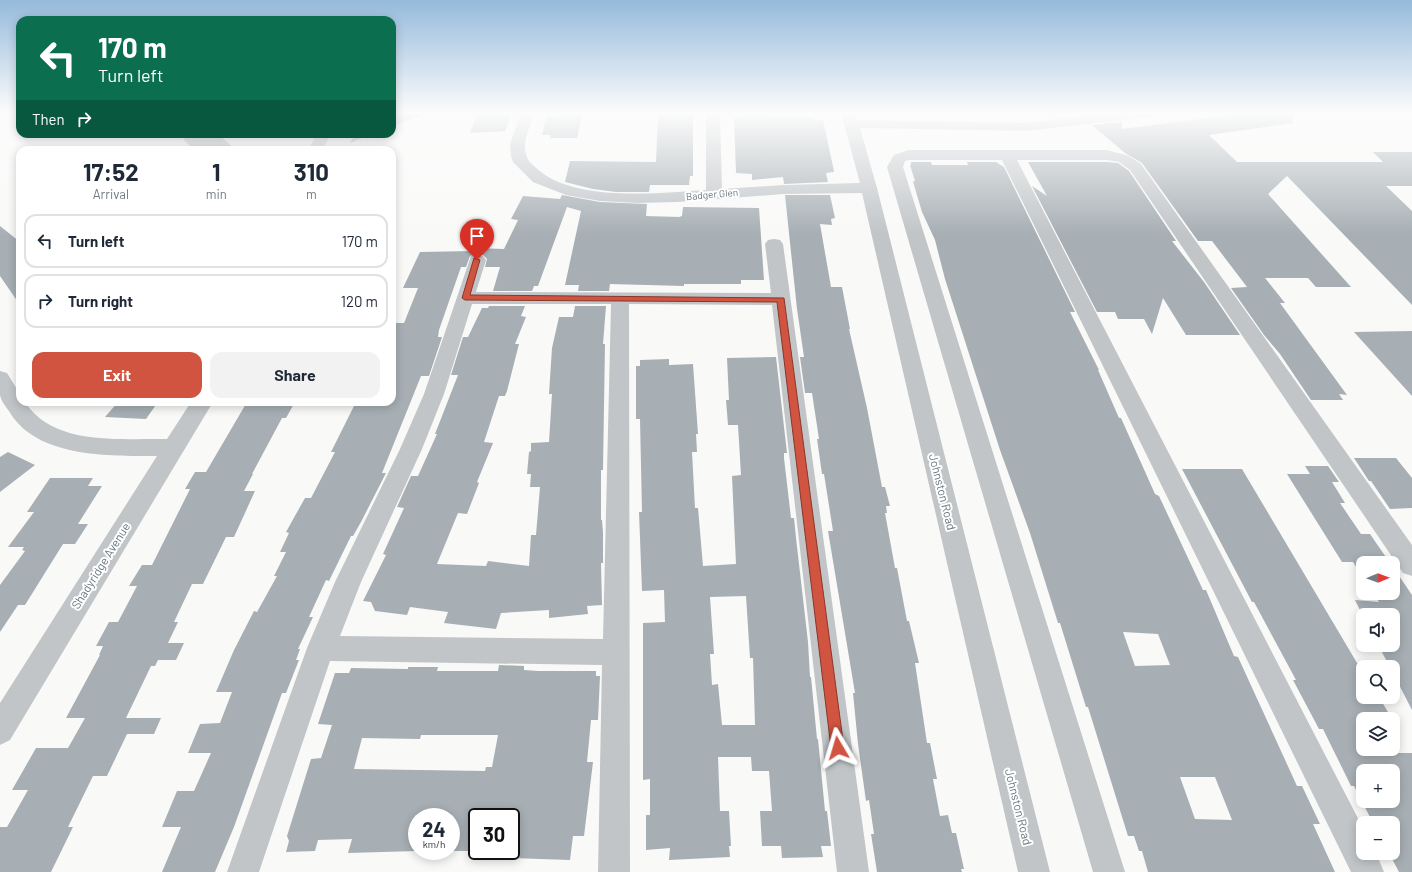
<!DOCTYPE html>
<html lang="en">
<head>
<meta charset="utf-8">
<style>
  :root { --surface:#fff; --page:#f2f2f3; --text:#1f2937; --muted:#747a83; --line:#e0e1e3; --accent:#d15440 }
  body { margin:0; font-family:Barlow,sans-serif; background:var(--page); color:var(--text); height:100vh; display:flex; flex-direction:column; font-size:15px; white-space:nowrap }
  * { box-sizing:border-box; margin:0 }
  p { font-size:13px; color:var(--muted) }
  .icon { flex:none; width:22px; height:22px; fill:none; stroke:currentColor; stroke-width:2; stroke-linecap:round; stroke-linejoin:round }
  .map { position:relative; flex:1; overflow:hidden }
  .sheet { position:absolute; left:16px; top:146px; width:380px; height:260px; display:flex; flex-direction:column; background:var(--surface); border-radius:12px; box-shadow:0 2px 10px #0003 }
  .sheet>* { flex:none }
  .hud { position:absolute; left:16px; top:16px; width:380px; height:122px; border-radius:12px; box-shadow:0 2px 10px #0003; background:#0b6e4f; color:#fff; overflow:hidden }
  .needle { width:26px; rotate:89deg }
  .buttons { position:absolute; left:1356px; top:556px; display:grid; gap:8px }
  .buttons a { display:grid; place-items:center; width:44px; height:44px; border-radius:8px; background:var(--surface); box-shadow:0 2px 10px #0003; font-size:20px }
  .speed { position:absolute; left:408px; top:808px; display:flex; gap:8px; font-size:20px; font-weight:700; text-align:center }
  .speed>* { display:grid; place-content:center; width:52px; height:52px; border-radius:50%; background:var(--surface); box-shadow:0 2px 10px #0003; line-height:1 }
  .speed small { font-size:10px; font-weight:400 }
  .speed .limit { border:2px solid #111; border-radius:6px; background:#fff; color:#111 }
  .pin { position:absolute; display:grid; place-items:center; width:34px; height:34px; color:#fff; margin:-41px -17px; border-radius:50% 50% 50% 0; rotate:-45deg; box-shadow:0 0 4px #0007 }
  .pin .icon { rotate:45deg }
  .me { position:absolute; width:44px; margin:-22px; rotate:353deg; stroke-linejoin:round; filter:drop-shadow(0 0 3px #0008) }
  .turn { display:flex; align-items:center; gap:14px; height:84px; padding:0 16px; font-size:18px }
  .turn .icon { width:52px; height:52px; stroke-width:2.5 }
  .turn b { display:block; font-size:28px; line-height:34px }
  .then { display:flex; align-items:center; height:38px; padding:0 16px; background:#0003; gap:8px; font-size:15px }
  .eta { display:flex; justify-content:space-evenly; align-items:center; height:68px; text-align:center }
  .eta b { font-size:24px; font-weight:700; line-height:28px }
  .action { display:flex; gap:8px; margin-top:auto; padding:8px 16px }
  .action a { flex:1; height:46px; border-radius:12px; background:var(--accent); color:#fff; font-size:16px; font-weight:700; line-height:46px; text-align:center }
  .action a+a { background:var(--page); color:var(--text) }
  ul { padding:0; list-style:none }
  li { display:flex; align-items:center; gap:12px; height:54px; margin:0 8px 6px; padding:0 8px; border:2px solid var(--line); border-radius:12px }
  li div { flex:1 }
  li b { display:block; font-size:15px }
  li em { font-style:normal }
  .map>svg:first-child { display:block }
  .building { fill:#a7afb4; fill-rule:evenodd }
  .lines { fill:none; stroke-linecap:round; stroke-linejoin:round }
  .minor { fill:#c1c5c8; fill-rule:evenodd }
  .route { fill:#d15440; stroke:#88372a }
  .labels { text-anchor:middle; stroke-width:4; stroke-linejoin:round; paint-order:stroke }
  .far-street-label { font-size:10px; fill:#67777f; stroke:#fff }
  .street-label { font-size:12px; fill:#67777f; stroke:#fff }
</style>
</head>
<body>
<div class="map">
<svg width="1412" height="872" viewBox="0 0 1412 872">
  <rect width="100%" height="100%" fill="#f9f9f8"/>
  <path class="building" d="M392,113H422L423,115L392,126Z
    M477,113H513L505,131L470,133Z
    M1244,113H1293V123L1209,135L1237,162H1383L1373,152H1412V186H1386L1412,211V305L1287,176L1268,194L1351,287H1316L1308,278H1265L1285,303H1280L1347,395L1339,394L1343,400H1311L1280,354L1264,335L1231,288L1247,287L1212,241H1198L1142,163L1125,153L1092,125L1122,122V129Z
    M658,115H693V176H690L689,185H650L649,192H616L593,189L565,182L570,161L656,162Z
    M743,115L814,118L815,120H823L834,171V172L826,173L828,182L784,184L783,177L752,180V174L736,173L734,118H743Z
    M557,116H582L577,138H550L551,135H542L546,117Z
    M197,134H218L236,150H194L183,139Z
    M355,134H372L350,143Z
    M911,162H931L932,165H968L967,162H996L1004,167L1075,312H1070L1099,370H1098L1119,418H1121L1155,494L1159,496L1203,590H1206L1234,656L1238,657L1297,786H1302L1320,824H1313L1335,872H1148L1142,851H1139L1134,836H1128L1088,707H1086L1060,623H1058L1030,533L1000,450L945,279L935,240L922,212L914,185L913,181H915L910,165H911ZM1123,632L1158,634L1170,665L1135,666ZM1180,777H1215L1232,820L1195,819Z
    M1028,162H1107L1118,163L1129,171L1176,241H1172L1204,282L1240,335H1186L1163,298L1152,334L1144,319H1118L1115,312H1097L1032,186L1047,196Z
    M562,195L600,202L647,204L646,216L679,217L682,216L683,207L759,208L764,280H741V284H684V286L610,284L609,291H578L579,285H565L581,211L567,207L538,286H534L532,291H493L500,267H485L487,259L483,255L477,254L470,256L466,267H461L439,330L438,337H442L429,376H421L382,473H386L361,522L353,536H351L329,581L326,580L309,617H313L298,649H300L296,660H299L286,693H282L234,827L215,872H162L181,827H162L177,791H194L211,753H188L200,724L220,723L232,692H216L234,650L254,611L257,612L277,576H274L286,552H280L289,533L286,532L305,498H311L335,452H331L356,402H392V323H404L418,288H403L420,252L472,251L473,248L504,249L518,220L511,219L523,196L560,199Z
    M785,195H830L835,218L831,219L832,225L820,224L831,287H842L850,329H849L867,408L882,487H885L890,506H886L887,513H885L895,568H897L907,621H909L919,663H915L927,743H930L937,779H933L940,816L948,815L952,833H956L964,869H961L962,872H877L871,834H874L869,800L866,801L858,744L853,693H855L828,531H833L824,474H822L817,439H819L812,393H805L800,357H804L797,309Z
    M0,226L20,242V305L0,276Z
    M489,306H525L521,316L526,317L515,344H519L507,391L505,396H499L484,442L493,443L477,482L479,483L467,514L458,513L437,564L486,566L488,561L529,566L531,535H536L540,487H530L531,474H527L529,452L531,451V443L549,442L552,394H549L552,348L559,317H573L575,306H606L603,344H605L603,470H601V520H602L603,533V563H601L602,605L587,606L588,614L549,618V610L501,613L496,629L444,623L448,612L410,607L407,615L375,611L371,602L363,601L386,555L383,554L404,508L397,507L411,476H418L437,434H435L458,375H451L463,337H468L482,308H488Z
    M1412,331V396L1354,332Z
    M776,357L787,453H784V458L791,518H794L796,538L808,642L810,677H811L817,739H818L825,811H827L831,846H821L823,857L782,858L781,846H762L760,811H772L769,771H752L751,757H718L720,811H729L731,846H729L730,857L669,860L670,848L646,850V815H650V779L643,780V623L665,622L664,590L642,591L639,512H642L640,419H636V366H640V360L669,359V365L693,364L698,434H696L697,452H692L695,508H698L703,566L736,564L732,476L741,475L738,425H728L726,400H729L727,358ZM746,596L750,658H753L755,725H722L718,684L712,685L710,654H714L710,597Z
    M118,402H158L146,419L105,417Z
    M247,402H295L286,418H282L252,474H253L244,491H255L234,537H226L203,584H192L174,622H178L168,643H184L176,660H158L155,666H151L126,718H161L154,734H127L107,776H93L68,827H73L51,872H0V827H7L28,790H12L36,748H68L85,718H66L100,655H99L103,646H96L109,622H118L137,586H129L142,565H152L190,489H185L195,472H206Z
    M8,452L35,465L0,492V457Z
    M1354,458H1396L1412,478V508L1390,509L1371,481H1369Z
    M1305,466H1328L1339,482H1332L1345,503H1340L1361,534H1370L1390,563H1363V578L1353,562H1342L1287,474H1310Z
    M1182,469H1242L1363,673V697H1379L1391,717H1368L1369,719H1363V749H1383L1386,753H1412V872H1399L1389,853H1393V823H1373L1354,786H1351L1323,729H1319L1293,680H1296L1254,602H1252ZM1363,771H1393V801H1363Z
    M50,478H93L88,486H102L78,524H88L75,544H63L25,605H18L0,632V585L25,551L22,550L24,547H8L34,512H27Z
    M1393,567L1412,595V710L1393,673V667H1390L1378,645H1393V615L1363,616L1355,600L1379,602L1373,593H1393Z
    M499,665L524,666V670L538,671H596V676H600L598,720H591L587,762H593L584,836H573L570,860L511,858V817H477V851H451V817H417V851L348,853L352,839L318,840L315,851L286,852L289,841L287,836L311,759L321,758L332,725L318,724L335,673H349L351,668L408,669V667H438L437,671H498ZM421,735H498L492,767H486L485,771L354,769L362,738L420,739Z"/>
  <g class="lines">
    <path class="minor" d="M521,113H535C530,127 521,143 527,157C528,161 532,164 535,167C572,203 658,193 706,190V113H720L722,189L784,185L860,183L841,113H855L857,120L1026,123L1109,113H1157L1150,117L1026,131L860,128L877,188L1050,872H1018L862,193L784,194L677,202L638,203L600,201L566,195L533,182L513,162L511,156L510,144Z
      M317,134H331L322,150H308Z
      M908,150H1107L1129,156L1141,164L1412,545V576L1403,573L1130,170L1119,162L1107,160H1017L1363,828V853H1376L1384,872H1351L1002,160H909L905,161L903,167L1125,872H1093L887,167L894,155Z
      M774,239L780,240L783,244L869,872H837L772,305L629,304L630,872H598L602,665L330,661L259,872H227L307,648L335,582L400,449L424,394L471,256L477,255L483,256L486,260L476,292L771,293L765,244L768,240ZM472,304H611L603,639L340,636L361,582L422,449L444,394Z
      M0,371L7,373L20,394V402H25C54,447 121,438 167,439L191,402H213L10,740L0,745V703L157,456C109,456 36,458 9,411C6,407 1,401 0,395C0,388 0,379 0,371Z"/>
  </g>
  <linearGradient id="sky" x2="0" y2="1"><stop stop-color="#95badb"/><stop offset="0.48" stop-color="#fcfcfc"/><stop offset="1" stop-color="#fcfcfc" stop-opacity="0"/></linearGradient>
  <rect width="1412" height="235" fill="url(#sky)"/>
  <path class="route" d="M474,258L480,260L470,295L784,298L844,748L842,753L838,754L833,753L831,748L777,302L465,300L462,298Z"/>
  <g class="labels">
    <g class="far-street-label">
      <text transform="translate(712 194) rotate(-5)" y="4">Badger Glen</text>
    </g>
    <g class="street-label">
      <text transform="translate(942 492) rotate(76)" y="4">Johnston Road</text>
      <text transform="translate(101 566) rotate(-58)" y="4">Shadyridge Avenue</text>
      <text transform="translate(1018 807) rotate(76)" y="4">Johnston Road</text>
    </g>
  </g>
</svg>
<div class="buttons">
<a><svg class="needle" viewBox="-14 -14 28 28"><path d="M0-13l5 13h-10z" fill="#e53935"/><path d="M0 13l5-13h-10z" fill="#747a83"/></svg></a>
<a><svg class="icon" aria-label="sound" viewBox="0 0 24 24"><path d="M4 9h4l5-4v14l-5-4H4zM17 9q2 3 0 6"/></svg></a>
<a><svg class="icon" aria-label="search" viewBox="0 0 24 24"><circle cx="10" cy="10" r="6"/><path d="M15 15l6 6"/></svg></a>
<a><svg class="icon" aria-label="layers" viewBox="0 0 24 24"><path d="M12 4l9 5-9 5-9-5zM3 14l9 5 9-5"/></svg></a>
<a>+</a>
<a>−</a>
</div>
<div class="speed"><div>24<small>km/h</small></div><div class="limit">30</div></div>
<div class="pin" style="left:477px;top:260px;background:#d93025"><svg class="icon" aria-label="arrive" viewBox="0 0 24 24"><path d="M6 21V4h12l-3 4 3 4H6"/></svg></div>
<svg class="me" style="left:838px;top:748px" viewBox="-20 -20 40 40"><path d="M0-17L14 15 0 8-14 15z" fill="#d15440" stroke="#fff" stroke-width="4"/></svg>
<div class="hud">
<div class="turn"><svg class="icon" aria-label="left" viewBox="0 0 24 24"><path d="M17 20v-9H6M10 6l-5 5 5 5"/></svg><div><b>170 m</b>Turn left</div></div>
<div class="then">Then<svg class="icon" aria-label="right" viewBox="0 0 24 24"><path d="M7 20v-9h11M14 6l5 5-5 5"/></svg></div>
</div>
<section class="sheet">
<div class="eta">
<div><b>17:52</b><p>Arrival</p></div>
<div><b>1</b><p>min</p></div>
<div><b>310</b><p>m</p></div>
</div>
<ul>
<li><svg class="icon" aria-label="left" viewBox="0 0 24 24"><path d="M17 20v-9H6M10 6l-5 5 5 5"/></svg><div><b>Turn left</b></div><em>170 m</em></li>
<li><svg class="icon" aria-label="right" viewBox="0 0 24 24"><path d="M7 20v-9h11M14 6l5 5-5 5"/></svg><div><b>Turn right</b></div><em>120 m</em></li>
</ul>
<div class="action"><a>Exit</a><a>Share</a></div>
</section>
</div>
</body>
</html>
